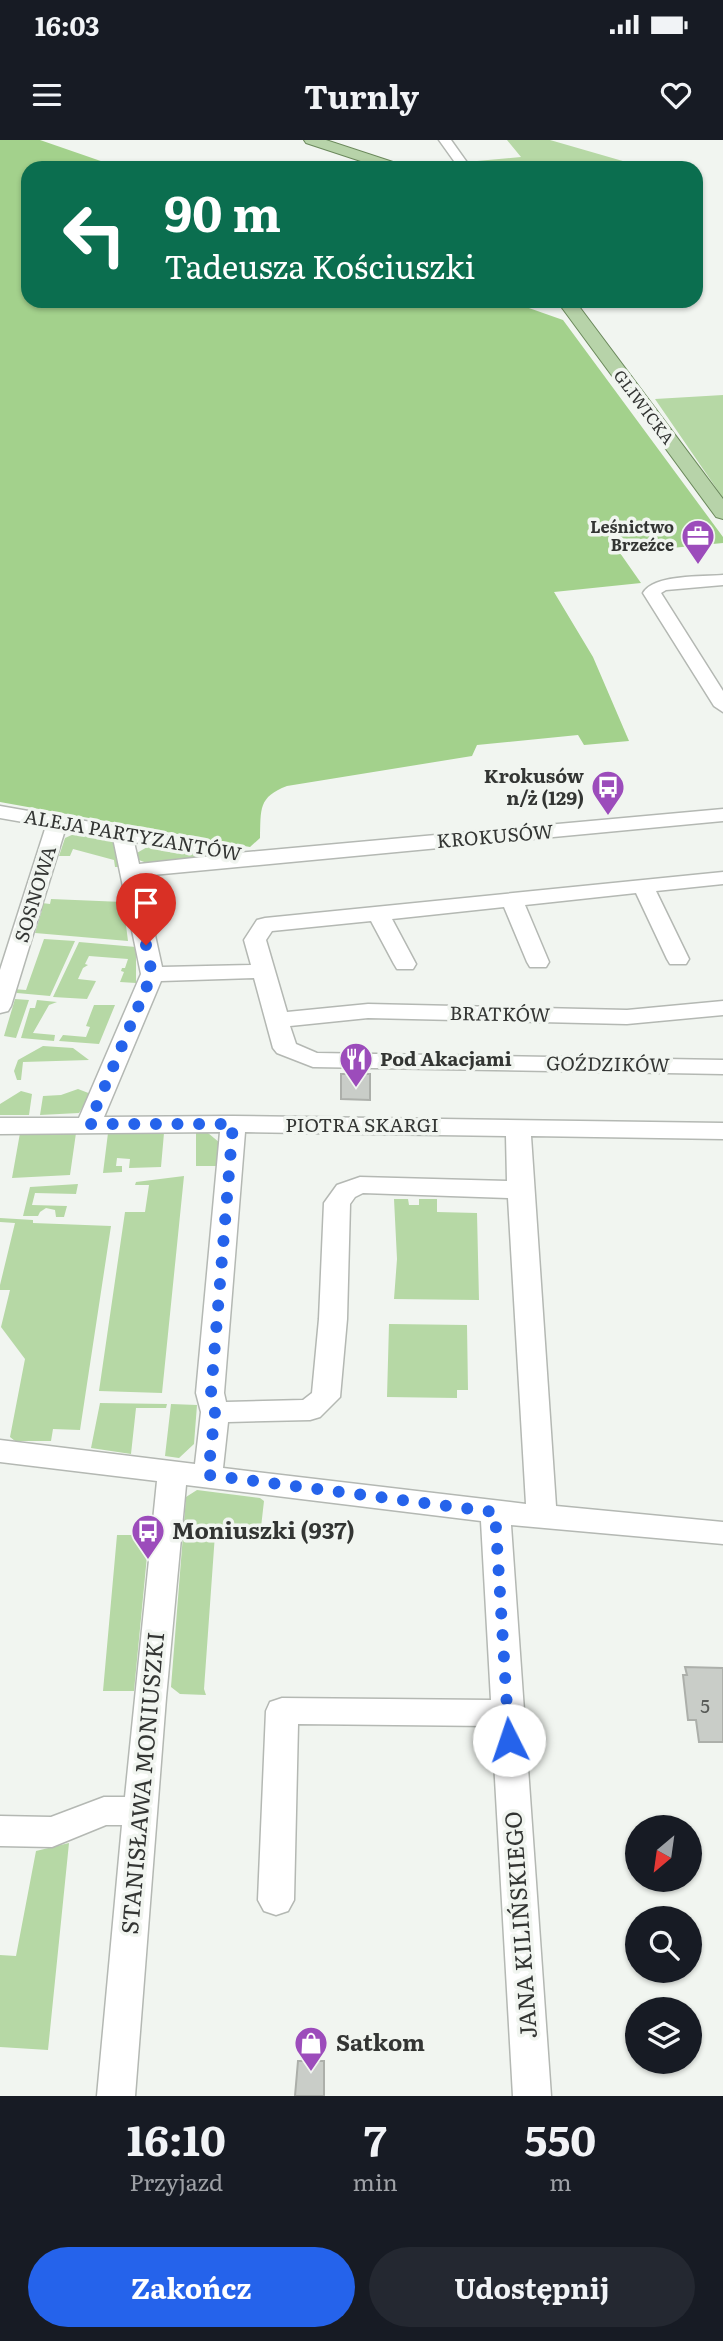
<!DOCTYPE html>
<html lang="pl">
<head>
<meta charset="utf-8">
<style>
  :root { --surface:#171b24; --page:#242831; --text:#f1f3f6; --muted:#9ea1a6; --accent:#2563eb }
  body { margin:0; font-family:Literata,serif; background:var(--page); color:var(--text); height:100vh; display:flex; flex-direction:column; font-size:26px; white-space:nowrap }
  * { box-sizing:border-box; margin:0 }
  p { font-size:23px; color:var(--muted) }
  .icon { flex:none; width:38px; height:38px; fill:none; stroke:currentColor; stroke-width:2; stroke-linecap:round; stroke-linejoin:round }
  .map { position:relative; height:1956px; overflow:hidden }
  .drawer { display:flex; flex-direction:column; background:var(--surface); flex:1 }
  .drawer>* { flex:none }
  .guide { position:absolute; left:21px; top:21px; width:682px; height:147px; border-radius:21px; box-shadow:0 2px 5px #0004; background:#0b6e4f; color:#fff; overflow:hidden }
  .needle { width:46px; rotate:209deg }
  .fabs { position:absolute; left:625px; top:1675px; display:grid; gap:14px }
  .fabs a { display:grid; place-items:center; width:77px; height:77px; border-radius:50%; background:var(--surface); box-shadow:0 2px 5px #0004; font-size:35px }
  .pin { position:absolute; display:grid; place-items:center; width:60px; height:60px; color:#fff; margin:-72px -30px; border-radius:50% 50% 50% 0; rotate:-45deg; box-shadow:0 0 7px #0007 }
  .pin .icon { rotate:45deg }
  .me { position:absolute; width:77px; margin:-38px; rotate:356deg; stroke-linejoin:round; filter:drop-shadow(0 0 5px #0008) }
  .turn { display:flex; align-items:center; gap:24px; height:147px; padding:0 28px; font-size:32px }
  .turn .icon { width:91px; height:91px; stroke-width:2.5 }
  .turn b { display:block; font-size:49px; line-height:60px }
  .eta { display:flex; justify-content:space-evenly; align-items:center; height:119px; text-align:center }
  .eta b { font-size:42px; font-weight:700; line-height:49px }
  .button { display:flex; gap:14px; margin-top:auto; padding:14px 28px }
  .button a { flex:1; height:80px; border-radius:42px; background:var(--accent); color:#fff; font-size:28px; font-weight:700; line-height:80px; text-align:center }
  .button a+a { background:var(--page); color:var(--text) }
  .status { display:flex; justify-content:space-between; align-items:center; height:49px; padding:0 35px; background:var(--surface); direction:ltr }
  .status svg { height:19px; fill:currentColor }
  header { display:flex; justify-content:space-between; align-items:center; height:91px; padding:0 28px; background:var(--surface); font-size:32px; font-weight:700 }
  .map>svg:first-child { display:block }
  .green { fill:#b6d8a5 }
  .forest { fill:#a3d18c }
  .building { fill:#c9cdc8; stroke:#acafaa; stroke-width:2 }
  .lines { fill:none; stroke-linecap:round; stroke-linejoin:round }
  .minor-casing { stroke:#b4b8b3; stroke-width:3 }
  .major-casing { stroke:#6a885b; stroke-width:2 }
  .minor { fill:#fff; fill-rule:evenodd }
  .major { fill:#b7d3a9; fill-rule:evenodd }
  .route { stroke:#2563eb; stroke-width:12; stroke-dasharray:0 21.6 }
  .labels { text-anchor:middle; stroke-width:7; stroke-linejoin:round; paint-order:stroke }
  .far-street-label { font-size:16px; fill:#333533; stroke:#f1f5f0 }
  .far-poi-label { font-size:16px; font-weight:bold; fill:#333533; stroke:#f1f5f0; text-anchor:end }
  .poi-label { font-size:19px; font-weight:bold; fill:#333533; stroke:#f1f5f0; text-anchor:end }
  .street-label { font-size:19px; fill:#333533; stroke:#f1f5f0 }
  .near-number-label { font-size:19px; fill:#585b58 }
  .near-poi-label { font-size:23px; font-weight:bold; fill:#333533; stroke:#f1f5f0; text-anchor:start }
  .near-street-label { font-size:23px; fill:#333533; stroke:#f1f5f0 }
</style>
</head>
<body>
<div class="status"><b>16:03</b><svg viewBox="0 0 49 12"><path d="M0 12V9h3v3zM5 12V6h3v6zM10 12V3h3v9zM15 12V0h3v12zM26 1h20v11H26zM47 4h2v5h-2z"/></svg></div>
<header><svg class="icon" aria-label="menu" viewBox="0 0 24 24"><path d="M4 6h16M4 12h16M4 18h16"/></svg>Turnly<svg class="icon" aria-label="heart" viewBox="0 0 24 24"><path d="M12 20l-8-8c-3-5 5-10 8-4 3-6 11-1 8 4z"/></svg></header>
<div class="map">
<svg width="723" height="1956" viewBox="0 0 723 1956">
  <rect width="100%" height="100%" fill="#f1f5f0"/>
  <path class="green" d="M507,0H550L647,28H470L466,22L521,17Z
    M723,255V358L655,259Z
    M74,694L105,698L116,704L122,727H115L114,720L73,709L70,716H59L65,698Z
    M149,706L210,716L147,723L136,719L135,714Z
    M51,759L123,762L128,801L35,793L42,770L38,769L42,763L50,764Z
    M44,799L75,801L50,856L17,853L13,849L26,850Z
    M79,802L136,807V843L120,842L124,832L121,831L122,828H125L128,819L89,816L85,824L88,825L83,828L78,839L96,841L87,859L53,857Z
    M15,859L29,860L16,898L4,896Z
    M37,860L57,862L49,865L33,893L55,895L54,901L21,898L30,868H35Z
    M94,865H115L99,904L59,901L63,895L86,897L90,887L86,886Z
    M43,906L73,908L89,920L23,922L21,940H17L14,931L18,920Z
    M78,949L91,954L79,973L40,975L43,956L61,955Z
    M21,951L32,954L29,975H0V964Z
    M20,993H76L70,1035L12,1038Z
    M108,993H164L161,1027L129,1028L130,1019L117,1018L116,1026H122V1032L103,1033Z
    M196,993H208L220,1003L218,1026H196Z
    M184,1036L162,1253L99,1251L125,1072H145L149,1045H135L136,1042Z
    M78,1044L76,1054L35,1053L32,1065L67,1066L64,1077H56L55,1070L46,1068L40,1072L38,1076H23L30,1047Z
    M394,1059H408L409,1065H419V1059H437V1072L477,1073L479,1160L394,1159L397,1119Z
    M0,1078L33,1080V1083L111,1086L80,1290L53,1289L51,1301H15L10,1297L25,1219L1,1187L10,1150H0V1145L15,1083L0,1082Z
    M389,1184L467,1185L468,1250H457V1258L387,1257Z
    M100,1263L167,1264L166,1268H136L131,1314L91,1308Z
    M171,1264L197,1265L194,1304L179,1318L165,1316Z
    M197,1350L260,1358L264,1361L260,1396L215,1394L204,1549L206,1555L180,1554L171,1547L186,1357Z
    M117,1395H149L134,1551H103Z
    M69,1703L48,1910L0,1907V1815L16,1816L36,1711Z"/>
  <path class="forest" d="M0,0H40L121,28H28V161H509L563,180L723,397V403L620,413L641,443L554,452L593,517L629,601L584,605L578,595L477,605L472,616L287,646C258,657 261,669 260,698L250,707L0,662Z"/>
  <path class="building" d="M341,934H370V960L341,959Z
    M685,1527L723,1528V1602H699L696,1580H688L683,1535H687Z
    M298,1921H324V1956H295Z"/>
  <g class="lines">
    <defs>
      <path id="minor" d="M439,0H451L471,28H459Z
        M723,435V445L666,450L661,453L723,551V572L714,566L643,453C654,434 702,437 723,435Z
        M0,666L227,706L234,708L237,713L723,669V681L142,736L162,827L251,825L244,800L257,780L265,778L723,732V744L656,751L689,819L686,824H670L667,819L636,753L525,765L549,822L546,827H530L527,822L504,767L392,779L416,824L413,829H397L394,824L371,781L272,791L266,800L287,872L368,864L627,870L723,861V875L627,884L368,878L290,886L296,904L317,913L723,920V934L313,927L277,913L273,908L254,838L161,841L104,977L233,976L723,983V999L531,996L556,1366L723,1382V1404L511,1385L551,1956H513L492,1586L298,1584L294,1760L288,1771L276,1775L264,1771L258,1760L266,1571L270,1562L282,1558L491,1560L481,1381L186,1345L166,1558L135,1956H97L122,1685H106L52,1707L0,1706V1676L51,1677L104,1657H125L157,1341L0,1322V1300L195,1324L201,1272L196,1253L220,992L0,994V978H79L141,834L113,698L65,690L11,866L8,871L0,873V830L46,686L0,678ZM134,702L212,716L139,724ZM245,992L506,996L507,1041L360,1037L337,1045L324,1063L319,1179L312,1253L303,1260L226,1262L224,1253ZM363,1053L508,1058L526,1364L223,1328L228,1282L310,1280L320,1277L340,1257L347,1179L350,1064L355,1057Z"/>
      <path id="major" d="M304,0H326L402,25L404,28H382L306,3Z
        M557,161H575L723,359V379L716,377Z"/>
    </defs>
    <use href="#minor" class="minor-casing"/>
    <use href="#major" class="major-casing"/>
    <use href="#minor" class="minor"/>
    <use href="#major" class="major"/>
  </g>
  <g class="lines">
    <path class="route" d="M146,805L152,834L89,984H233L211,1253L215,1272L208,1335L495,1372L509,1600"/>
  </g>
  <defs>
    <symbol id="office-pin" viewBox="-11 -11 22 30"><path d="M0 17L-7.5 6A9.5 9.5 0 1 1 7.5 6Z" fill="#9c4cbb" stroke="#f1f5f0"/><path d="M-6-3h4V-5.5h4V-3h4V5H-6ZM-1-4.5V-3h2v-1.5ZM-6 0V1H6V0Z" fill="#fff"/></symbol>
    <symbol id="bus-pin" viewBox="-11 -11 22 30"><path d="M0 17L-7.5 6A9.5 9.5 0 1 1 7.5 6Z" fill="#9c4cbb" stroke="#f1f5f0"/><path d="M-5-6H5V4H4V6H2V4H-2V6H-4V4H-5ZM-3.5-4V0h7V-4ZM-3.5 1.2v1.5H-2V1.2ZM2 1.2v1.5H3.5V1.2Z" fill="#fff"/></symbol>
    <symbol id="restaurant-pin" viewBox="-11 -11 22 30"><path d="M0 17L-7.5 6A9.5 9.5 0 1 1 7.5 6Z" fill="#9c4cbb" stroke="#f1f5f0"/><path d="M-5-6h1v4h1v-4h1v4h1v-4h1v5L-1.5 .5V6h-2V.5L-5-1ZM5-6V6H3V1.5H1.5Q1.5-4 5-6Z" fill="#fff"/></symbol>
    <symbol id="shop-pin" viewBox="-11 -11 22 30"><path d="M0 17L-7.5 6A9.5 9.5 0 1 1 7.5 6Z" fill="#9c4cbb" stroke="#f1f5f0"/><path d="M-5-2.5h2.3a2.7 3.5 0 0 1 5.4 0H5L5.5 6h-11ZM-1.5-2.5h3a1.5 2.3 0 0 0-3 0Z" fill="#fff"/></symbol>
  </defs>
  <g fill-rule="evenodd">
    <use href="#office-pin" x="679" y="377" width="38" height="52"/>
    <use href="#bus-pin" x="589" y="628" width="38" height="52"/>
    <use href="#restaurant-pin" x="337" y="900" width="38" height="52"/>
    <use href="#bus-pin" x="129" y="1372" width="38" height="52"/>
    <use href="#shop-pin" x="292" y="1884" width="38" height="52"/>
  </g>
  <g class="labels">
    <g class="far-street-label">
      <text transform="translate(644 267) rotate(53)" y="6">GLIWICKA</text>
    </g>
    <g class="far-poi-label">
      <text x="674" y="393">Leśnictwo<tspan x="674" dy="18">Brzeźce</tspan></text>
    </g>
    <g class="poi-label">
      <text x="584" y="643">Krokusów<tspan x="584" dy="22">n/ż (129)</tspan></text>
      <text x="380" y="926" text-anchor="start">Pod Akacjami</text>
    </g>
    <g class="street-label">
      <text transform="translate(133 695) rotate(10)" y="7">ALEJA PARTYZANTÓW</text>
      <text transform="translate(495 696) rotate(-5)" y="7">KROKUSÓW</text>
      <text transform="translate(35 754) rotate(-73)" y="7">SOSNOWA</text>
      <text transform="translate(500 874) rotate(1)" y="7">BRATKÓW</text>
      <text transform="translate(608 924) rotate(1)" y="7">GOŹDZIKÓW</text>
      <text x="362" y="992">PIOTRA SKARGI</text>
    </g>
    <g class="near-number-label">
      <text x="705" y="1573">5</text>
    </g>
    <g class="near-poi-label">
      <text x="172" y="1399">Moniuszki (937)</text>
      <text x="336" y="1911">Satkom</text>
    </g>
    <g class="near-street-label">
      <text transform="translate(143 1643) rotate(-85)" y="8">STANISŁAWA MONIUSZKI</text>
      <text transform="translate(521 1785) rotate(-94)" y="8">JANA KILIŃSKIEGO</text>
    </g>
  </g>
</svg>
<div class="fabs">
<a><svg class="needle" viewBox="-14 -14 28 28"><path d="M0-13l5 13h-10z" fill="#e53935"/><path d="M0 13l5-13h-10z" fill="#9ea1a6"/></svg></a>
<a><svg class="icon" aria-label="search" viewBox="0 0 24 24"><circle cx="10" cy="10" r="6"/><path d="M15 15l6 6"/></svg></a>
<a><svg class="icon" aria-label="layers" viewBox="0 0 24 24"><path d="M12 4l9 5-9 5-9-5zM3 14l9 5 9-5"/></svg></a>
</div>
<div class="pin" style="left:146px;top:805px;background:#d93025"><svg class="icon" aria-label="arrive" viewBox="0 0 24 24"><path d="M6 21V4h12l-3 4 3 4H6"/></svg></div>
<svg class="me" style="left:509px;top:1600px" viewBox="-20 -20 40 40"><circle r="19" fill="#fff"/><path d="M0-13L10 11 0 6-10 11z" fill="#2563eb"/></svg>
<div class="guide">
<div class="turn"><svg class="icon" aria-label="left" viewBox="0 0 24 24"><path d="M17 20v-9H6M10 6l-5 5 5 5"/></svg><div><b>90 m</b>Tadeusza Kościuszki</div></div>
</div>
</div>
<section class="drawer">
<div class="eta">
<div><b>16:10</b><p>Przyjazd</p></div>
<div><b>7</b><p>min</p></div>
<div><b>550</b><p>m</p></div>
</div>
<div class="button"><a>Zakończ</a><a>Udostępnij</a></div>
</section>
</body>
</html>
